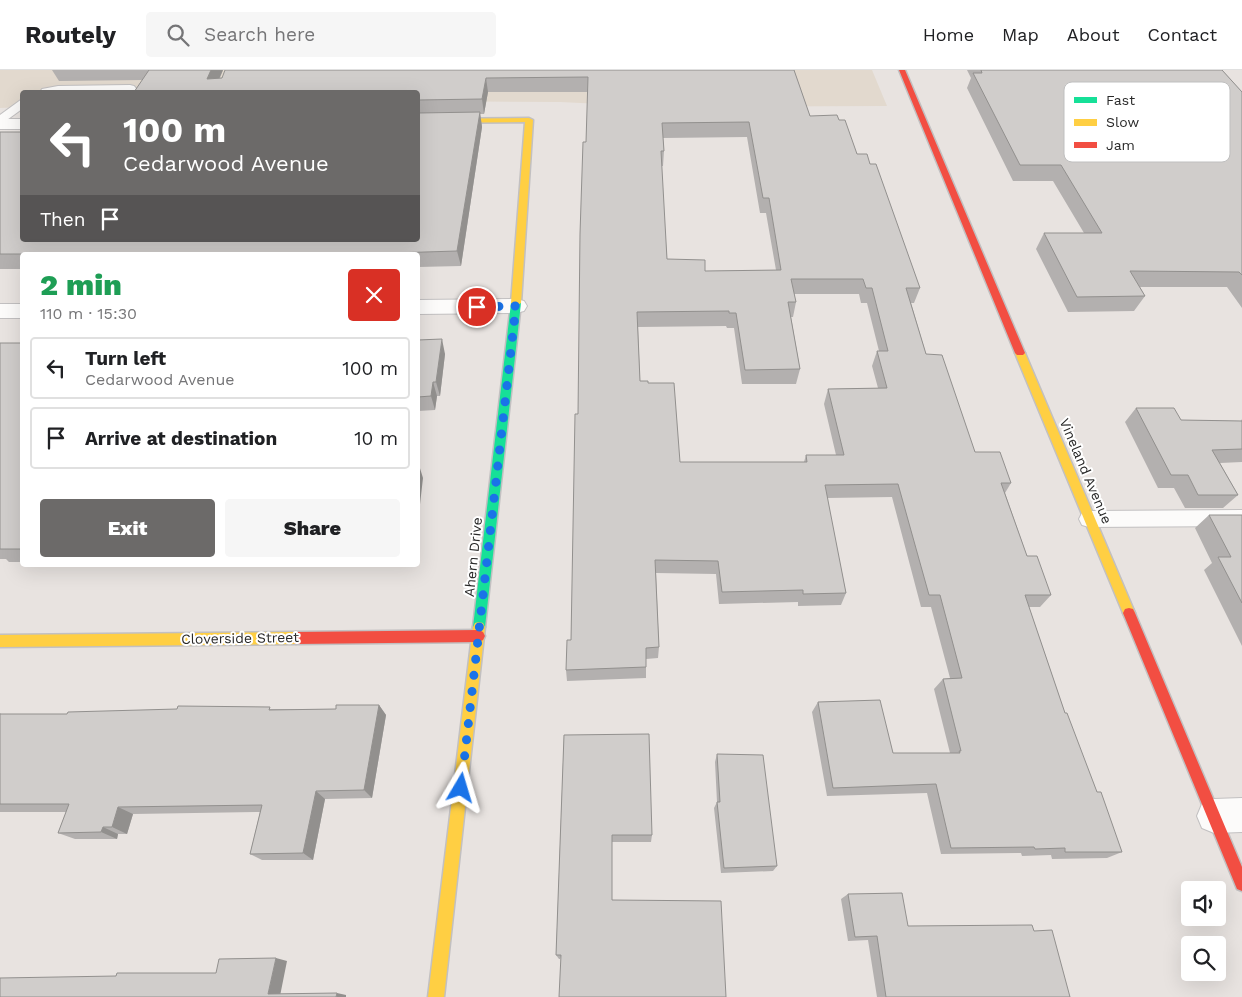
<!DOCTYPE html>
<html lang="en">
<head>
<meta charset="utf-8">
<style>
  :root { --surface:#fff; --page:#f6f6f6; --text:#202124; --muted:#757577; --line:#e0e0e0; --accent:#6c6a69 }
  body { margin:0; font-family:"Work Sans",sans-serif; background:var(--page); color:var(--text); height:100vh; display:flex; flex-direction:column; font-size:19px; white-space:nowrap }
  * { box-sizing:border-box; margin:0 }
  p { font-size:16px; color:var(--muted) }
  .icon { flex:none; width:28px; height:28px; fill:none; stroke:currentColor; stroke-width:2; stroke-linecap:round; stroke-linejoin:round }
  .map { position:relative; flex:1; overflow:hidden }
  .details { position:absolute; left:20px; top:182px; width:400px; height:315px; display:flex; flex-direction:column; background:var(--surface); border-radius:5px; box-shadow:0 5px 20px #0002 }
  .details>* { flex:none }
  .hud { position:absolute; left:20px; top:20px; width:400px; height:152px; border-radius:5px; box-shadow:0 5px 20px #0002; background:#6c6a69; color:#fff; overflow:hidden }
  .buttons { position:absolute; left:1181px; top:811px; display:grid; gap:10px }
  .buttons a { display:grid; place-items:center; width:45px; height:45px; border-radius:5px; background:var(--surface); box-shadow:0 5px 20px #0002; font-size:25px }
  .pin { position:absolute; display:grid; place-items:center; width:42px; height:42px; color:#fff; margin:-21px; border:2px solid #fff; border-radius:50%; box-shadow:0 1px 5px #0007 }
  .me { position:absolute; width:55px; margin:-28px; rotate:7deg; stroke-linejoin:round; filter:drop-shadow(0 0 4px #0008) }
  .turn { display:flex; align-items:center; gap:18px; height:105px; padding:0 20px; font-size:22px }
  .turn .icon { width:65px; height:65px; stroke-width:2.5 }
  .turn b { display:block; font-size:35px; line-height:42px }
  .then { display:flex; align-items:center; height:48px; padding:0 20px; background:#0003; gap:10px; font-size:19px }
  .round { display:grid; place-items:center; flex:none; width:52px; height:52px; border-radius:5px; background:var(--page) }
  .headline { display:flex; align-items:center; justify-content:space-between; height:85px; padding:0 20px }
  h1 { font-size:30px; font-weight:800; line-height:38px; color:#1e9e55 }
  .primary-button { display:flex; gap:10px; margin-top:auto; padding:10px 20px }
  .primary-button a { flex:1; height:58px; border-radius:5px; background:var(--accent); color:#fff; font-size:20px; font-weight:800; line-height:58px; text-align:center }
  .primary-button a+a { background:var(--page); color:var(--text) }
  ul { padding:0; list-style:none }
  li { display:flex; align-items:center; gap:15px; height:62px; margin:0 10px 8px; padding:0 10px; border:2px solid var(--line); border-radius:5px }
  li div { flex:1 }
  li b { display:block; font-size:19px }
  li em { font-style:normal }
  header { display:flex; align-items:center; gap:30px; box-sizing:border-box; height:70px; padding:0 25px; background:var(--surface); border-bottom:1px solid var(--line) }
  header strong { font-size:24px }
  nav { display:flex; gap:28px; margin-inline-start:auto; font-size:18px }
  .search { width:350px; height:45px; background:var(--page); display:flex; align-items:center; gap:12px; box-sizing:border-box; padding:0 18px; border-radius:5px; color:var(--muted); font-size:19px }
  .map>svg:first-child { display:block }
  .education { fill:#e2d9ce }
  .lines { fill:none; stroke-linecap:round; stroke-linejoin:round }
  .lane-casing { stroke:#c2c0c1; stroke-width:2 }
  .street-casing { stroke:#c2c0c1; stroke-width:2 }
  .fast-casing { stroke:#c2c0c1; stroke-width:3 }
  .slow-casing { stroke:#c2c0c1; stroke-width:3 }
  .jam-casing { stroke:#c2c0c1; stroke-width:3 }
  .lane { fill:#fcfbfa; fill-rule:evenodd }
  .street { fill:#fcfbfa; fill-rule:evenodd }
  .fast { fill:#16e098; fill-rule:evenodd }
  .slow { fill:#ffcf43; fill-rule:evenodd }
  .jam { fill:#f24e42; fill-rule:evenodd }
  .wall { fill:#b3b0af; fill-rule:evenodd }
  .shaded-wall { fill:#92908e }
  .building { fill:#d0cdcb; stroke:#92908e; fill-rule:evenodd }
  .route { stroke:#1a73e8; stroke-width:9; stroke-dasharray:0 16.2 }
  .labels { text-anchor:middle; stroke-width:4; stroke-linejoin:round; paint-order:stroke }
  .street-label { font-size:14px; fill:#292929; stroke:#fff }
  .key { fill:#fff; stroke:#bfbfbf; stroke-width:1 }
  .key-label { font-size:14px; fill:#292929 }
</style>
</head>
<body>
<header>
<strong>Routely</strong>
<div class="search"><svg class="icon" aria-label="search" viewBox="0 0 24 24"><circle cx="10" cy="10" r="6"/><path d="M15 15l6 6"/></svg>Search here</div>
<nav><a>Home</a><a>Map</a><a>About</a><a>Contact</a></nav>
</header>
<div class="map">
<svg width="1242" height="927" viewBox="0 0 1242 927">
  <rect width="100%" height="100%" fill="#e8e3e0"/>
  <path class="education" d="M0,0H872L887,36L664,37L560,32L418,31V22H22V37L0,38Z"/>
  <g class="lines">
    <defs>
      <path id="lane" d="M130,15L134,16L139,22H40L42,19L58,16Z
        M22,29V39L0,55V45Z
        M1242,440V456L1089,457L1082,455L1079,449L1082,443L1089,441Z"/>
      <path id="street" d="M0,49H22V59H0Z
        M516,229L524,231L527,236L524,241L516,243L418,244V230Z
        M0,234H22V248H0Z
        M1242,728V762L1214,763L1202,758L1197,746L1202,734L1214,729Z"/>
      <path id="fast" d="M516,230L521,233L485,557L483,561L479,562L475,561L473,557L511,233Z"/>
      <path id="slow" d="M529,48L533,50L521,233L516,236L511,233L525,52L418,53V49Z
        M1020,280L1025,283L1135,543L1133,547L1129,548L1125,547L1123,543L1015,283Z
        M479,552L483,553L485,557L444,927H428L473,557L475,553Z
        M296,562L300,564L302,568L300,572L296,574L0,577V565Z"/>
      <path id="jam" d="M899,0H905L1025,283L1023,285H1017L1015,283Z
        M1129,538L1133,539L1135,543L1242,797V821L1237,819L1123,543L1125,539Z
        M479,560L483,562L485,566L483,570L479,572L296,574L292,572L290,568L292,564L296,562Z"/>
    </defs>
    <use href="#lane" class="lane-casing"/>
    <use href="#street" class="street-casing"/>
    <use href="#fast" class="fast-casing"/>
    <use href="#slow" class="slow-casing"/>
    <use href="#jam" class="jam-casing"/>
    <use href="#lane" class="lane"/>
    <use href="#street" class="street"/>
    <use href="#fast" class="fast"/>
    <use href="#slow" class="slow"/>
    <use href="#jam" class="jam"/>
  </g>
  <path class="wall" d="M52,0H223L220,8L794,0L810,46L839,50L857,84L870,94L920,218L914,233H911L926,284L975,382L1011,413L1005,423L1027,486L1051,525L1040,537H1029L1065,643L1097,722L1122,782L1107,788L1052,789L1051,785L1022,786L1021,783L941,784L927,723L827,726L812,642L818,632L893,683H950L934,619L943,609L950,608L931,537H921L892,427L827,428L846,523L841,535L798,536V532L719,534L716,504L656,503L659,577L658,588L646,589V608L567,611L566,600L571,570L588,22H488L484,44H480L482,57L461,196L418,197V185H22V199H0V62L418,170V22L142,10L59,11ZM747,67L760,143H766L776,200L705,201L667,189L661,96H663L664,81L663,68ZM794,224H859L861,233H867L879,281H877L872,296L878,318L828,319L824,334L836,385H806L804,392H680L648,313L640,311L638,257L726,256L727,258H734L742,314H796L800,299L791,247H793L796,232Z
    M967,0H1222L1242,22V238L1227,217H1140L1145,226L1134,241L1068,242L1036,179L1044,163H1084L1053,111H1013L967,18L971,8Z
    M418,270L445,284L440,326H437L435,340L418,341Z
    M0,273H22V492H9L6,489H0Z
    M1136,338L1181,350L1241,351L1242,349V392L1220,393L1238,425L1223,438H1185L1174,418H1158L1125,352Z
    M1209,445H1242V576L1204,500L1212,493L1195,458Z
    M379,635L386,645L372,728L325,729L313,790H262L250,784L260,742L133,744L127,764H118L117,769H75L58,763L66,742H0V643L1,644H67L273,639H336Z
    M564,665L652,765L651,772H612L560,889H559L556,885Z
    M717,684L777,796L773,801L721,803L714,738L717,732L715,692Z
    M848,824L908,856L1034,861L1070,927H877L868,870L848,871L841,829Z"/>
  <path class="shaded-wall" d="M211,0H223L213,22L207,9Z
    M486,8L488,22L484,44L482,29Z
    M480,42L482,57L461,196L457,181Z
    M442,269L445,284L440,326L436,312Z
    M433,312L437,326L435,340L431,326Z
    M419,395L423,408L418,452V404Z
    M379,635L386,645L372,728L364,720Z
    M316,721L325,729L313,790L303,783Z
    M118,737L133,744L127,764L112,757Z
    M103,757L118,764L117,769L101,762Z
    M276,888L287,891L280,926L268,924Z
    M337,923L346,925V927H336Z"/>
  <path class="building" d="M149,0H211L207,9L222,8L225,0H794L810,46L837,45L839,50H845L857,84H867L870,94H876L920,218H906L926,284L942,285L975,382H1000L1011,413H1001L1027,486H1037L1051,525H1025L1065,643H1067L1097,722H1101L1122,782H1065V778L1035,779L1034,777L951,778L936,714L833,718L818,632L880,630L893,683H960L959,681H961L943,609L962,608L940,525H929L898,414L825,415L846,523L803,524V520L722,522L718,491L655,490L659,577L646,578V597L566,600L567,570H571L575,344H578L580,164L583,72H586L588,7L486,8L482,29L418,30V22H134ZM749,52L763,128H769L781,200L705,201V190L667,189L661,81H664L662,53ZM791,209H863L866,218H872L888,281H877L887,318L828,319L844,385H806L807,392H680L674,313H648V311H640L637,242L729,241V243H736L745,300L800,299L788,232H796Z
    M981,0H1222L1242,22V205L1239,202L1130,201L1145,226L1077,227L1044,163H1102L1061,95H1020L973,3H982Z
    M480,42L457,181L361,184H0V62H22V170H418V43Z
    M442,269L436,312H433L431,326L418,327V270Z
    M0,273H22V479H0Z
    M1136,338H1174L1181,350L1242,351V379L1212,380L1238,425H1198L1188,405H1171Z
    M1209,445H1242V533L1218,487H1231Z
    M336,635H379L364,720L316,721L303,783L250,784L262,735L118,737L112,757H103L101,762L58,763L69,734H0V644H67L68,642L177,639L178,636L270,637L269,640L336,639Z
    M649,664L652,765H612V830L721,831L726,927H559L561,885H556L564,665Z
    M717,684L763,685L777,796L724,798L717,732H720Z
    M902,823L908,856L1032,855L1034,861L1052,860L1070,927H886L877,866L855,867L848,824Z
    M276,888L268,924L337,923L336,927H0V908L116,906L117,903H216L219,889Z"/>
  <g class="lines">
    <path class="route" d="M461,718L516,236L477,237"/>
  </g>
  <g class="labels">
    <g class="street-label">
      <text transform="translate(1086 401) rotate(67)" y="5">Vineland Avenue</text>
      <text transform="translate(473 487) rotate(-84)" y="5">Ahern Drive</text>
      <text transform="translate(240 568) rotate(-1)" y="5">Cloverside Street</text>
    </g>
  </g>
  <rect x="1064" y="12" width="166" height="80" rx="8" class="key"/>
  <rect x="1074" y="27" width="23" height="6" fill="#16e098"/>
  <rect x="1074" y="49" width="23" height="7" fill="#ffcf43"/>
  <rect x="1074" y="72" width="23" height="6" fill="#f24e42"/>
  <g class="key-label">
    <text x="1106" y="35">Fast</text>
    <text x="1106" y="57">Slow</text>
    <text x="1106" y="80">Jam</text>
  </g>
</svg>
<div class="buttons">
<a><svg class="icon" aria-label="sound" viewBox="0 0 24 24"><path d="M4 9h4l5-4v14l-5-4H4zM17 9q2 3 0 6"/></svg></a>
<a><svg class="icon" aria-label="search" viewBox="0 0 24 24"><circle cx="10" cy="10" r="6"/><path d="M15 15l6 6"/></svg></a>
</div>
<div class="pin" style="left:477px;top:237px;background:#d93025"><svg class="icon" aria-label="arrive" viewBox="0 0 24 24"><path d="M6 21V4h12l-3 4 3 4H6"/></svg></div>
<svg class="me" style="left:461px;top:718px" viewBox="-20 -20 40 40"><path d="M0-17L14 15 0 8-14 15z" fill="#1a73e8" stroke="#fff" stroke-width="4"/></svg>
<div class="hud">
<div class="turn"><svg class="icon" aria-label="left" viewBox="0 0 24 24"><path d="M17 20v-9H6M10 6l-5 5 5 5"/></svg><div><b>100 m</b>Cedarwood Avenue</div></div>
<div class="then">Then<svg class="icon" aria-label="arrive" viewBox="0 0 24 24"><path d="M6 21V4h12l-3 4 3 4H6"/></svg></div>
</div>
<section class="details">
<div class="headline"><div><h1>2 min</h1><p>110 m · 15:30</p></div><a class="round" style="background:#d93025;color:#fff"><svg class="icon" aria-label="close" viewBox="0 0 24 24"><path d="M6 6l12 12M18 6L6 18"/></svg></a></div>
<ul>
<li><svg class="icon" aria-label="left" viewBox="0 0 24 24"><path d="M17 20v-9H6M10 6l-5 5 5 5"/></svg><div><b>Turn left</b><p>Cedarwood Avenue</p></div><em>100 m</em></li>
<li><svg class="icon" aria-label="arrive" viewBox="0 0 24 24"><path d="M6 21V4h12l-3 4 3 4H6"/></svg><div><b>Arrive at destination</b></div><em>10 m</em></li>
</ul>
<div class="primary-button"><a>Exit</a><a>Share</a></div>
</section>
</div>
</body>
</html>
